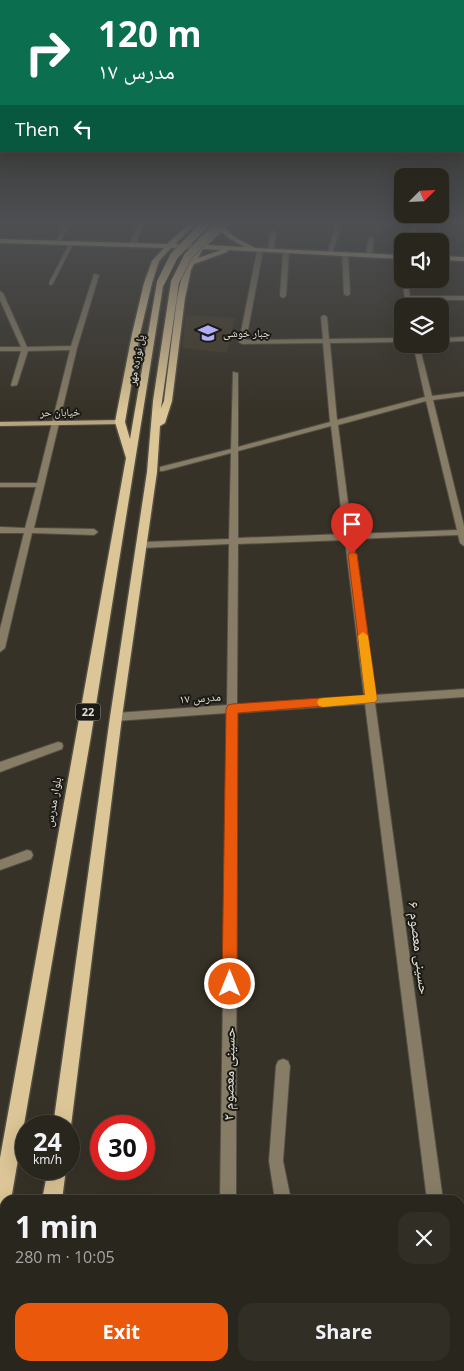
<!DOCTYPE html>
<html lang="en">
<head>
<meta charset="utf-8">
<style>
  :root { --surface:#29261d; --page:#312e26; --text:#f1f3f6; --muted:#a5a5a4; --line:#45433b; --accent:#ea580c }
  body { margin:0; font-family:"Open Sans","Noto Naskh Arabic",sans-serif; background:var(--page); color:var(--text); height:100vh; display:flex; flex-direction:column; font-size:19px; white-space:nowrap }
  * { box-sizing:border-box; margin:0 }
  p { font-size:16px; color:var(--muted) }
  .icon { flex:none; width:28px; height:28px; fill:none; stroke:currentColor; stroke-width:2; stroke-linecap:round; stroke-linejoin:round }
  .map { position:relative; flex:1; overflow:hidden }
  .sheet { position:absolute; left:0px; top:1195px; width:465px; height:176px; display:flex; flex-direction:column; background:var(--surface); border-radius:15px 15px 0 0; box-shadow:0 5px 20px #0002,0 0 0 1px var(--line) }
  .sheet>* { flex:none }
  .banner { position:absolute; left:0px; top:0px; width:465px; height:152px; box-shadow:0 5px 20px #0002,0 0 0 1px var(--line); background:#0b6e4f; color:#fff; overflow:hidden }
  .needle { width:32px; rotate:66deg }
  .controls { position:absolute; left:394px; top:168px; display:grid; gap:10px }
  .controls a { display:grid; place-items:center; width:55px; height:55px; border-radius:10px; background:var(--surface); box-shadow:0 5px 20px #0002,0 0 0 1px var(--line); font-size:25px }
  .speed { position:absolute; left:15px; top:1115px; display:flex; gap:10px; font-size:25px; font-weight:700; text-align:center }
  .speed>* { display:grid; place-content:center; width:65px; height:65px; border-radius:50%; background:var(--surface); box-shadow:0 5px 20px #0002,0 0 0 1px var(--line); line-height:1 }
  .speed small { font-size:12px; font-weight:400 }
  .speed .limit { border:8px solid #d22; background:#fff; color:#111 }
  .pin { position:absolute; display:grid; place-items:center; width:42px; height:42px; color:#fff; margin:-51px -21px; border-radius:50% 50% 50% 0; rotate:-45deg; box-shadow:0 0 5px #0007 }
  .pin .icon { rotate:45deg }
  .me { position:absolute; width:55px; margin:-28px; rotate:0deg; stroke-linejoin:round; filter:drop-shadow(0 0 4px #0008) }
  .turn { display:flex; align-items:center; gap:18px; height:105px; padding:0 15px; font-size:22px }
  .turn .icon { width:65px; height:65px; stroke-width:2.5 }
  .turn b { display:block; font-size:35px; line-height:42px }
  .then { display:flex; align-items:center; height:48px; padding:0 15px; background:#0003; gap:10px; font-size:19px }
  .round { display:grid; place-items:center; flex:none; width:52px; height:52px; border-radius:15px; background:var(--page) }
  .headline { display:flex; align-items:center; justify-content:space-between; height:85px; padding:0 15px }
  h1 { font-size:30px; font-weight:700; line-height:38px }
  .primary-button { display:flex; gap:10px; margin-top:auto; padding:10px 15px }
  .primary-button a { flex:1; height:58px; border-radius:15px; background:var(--accent); color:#fff; font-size:20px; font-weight:700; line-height:58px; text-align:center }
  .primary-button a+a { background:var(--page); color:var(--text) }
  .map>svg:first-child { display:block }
  .built { fill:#443b2a }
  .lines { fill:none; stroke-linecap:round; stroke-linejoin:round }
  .lane-casing { stroke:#524e43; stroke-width:5 }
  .street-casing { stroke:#524e43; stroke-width:2 }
  .secondary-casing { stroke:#524e43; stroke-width:2 }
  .primary-casing { stroke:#524e43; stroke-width:3 }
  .lane { stroke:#877c65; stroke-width:4 }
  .street { fill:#877c65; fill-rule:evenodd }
  .secondary { fill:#b7a581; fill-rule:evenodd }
  .primary { fill:#dcc596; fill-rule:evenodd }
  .primary-bridge-casing { stroke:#524e43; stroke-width:9; stroke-linecap:butt }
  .primary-bridge { stroke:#dcc596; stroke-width:8 }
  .route { fill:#ea580c; stroke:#983908 }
  .slow { fill:#f59e0b }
  .labels { text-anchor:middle; stroke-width:4; stroke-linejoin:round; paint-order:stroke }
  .far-poi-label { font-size:11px; fill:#e1ded7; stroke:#1c1a15; text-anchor:start }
  .far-street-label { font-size:11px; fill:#e1ded7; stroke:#1c1a15 }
  .shield { fill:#1c1a15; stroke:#a6a39d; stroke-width:1 }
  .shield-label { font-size:11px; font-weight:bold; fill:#e1ded7 }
  .street-label { font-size:12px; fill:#e1ded7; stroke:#1c1a15 }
  .near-street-label { font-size:15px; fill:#e1ded7; stroke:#1c1a15 }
</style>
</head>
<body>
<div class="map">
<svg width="464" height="1371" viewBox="0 0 464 1371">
  <rect width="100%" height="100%" fill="#373227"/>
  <path class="built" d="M0,221H94L86,231L0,228Z
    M186,315L235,318L227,353L182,348Z"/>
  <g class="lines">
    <defs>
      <path id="lane" d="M57,243L70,221
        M51,283L71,244"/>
      <path id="street" d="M133,221H139L143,226L135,246L132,248L129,246L137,226Z
        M337,221H343L332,254L327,255Z
        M412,221H417L416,241H410Z
        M273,230L276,232L274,251L271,253L268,251L270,232Z
        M371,237L374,239L372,255L369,257L366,255L368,239Z
        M260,249L263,251L246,340L323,339L321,317L324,315L327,317L329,339L402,338V342L330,343L337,420L425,397L413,344H419L432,396L464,392V396L433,400L464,526V546L460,543L458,535L353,539L374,695L464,689V697L375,703L443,1200H427L365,704L237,713L236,1200H220L227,713L116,721L112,720L111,717L112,714L116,713L227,705L229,544L142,548L138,545L142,542L229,539L231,453L163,471H160V467L231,449L233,372L238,373V447L330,422L323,343L242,344L239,342L257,251ZM426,401L457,530L352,534L338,425ZM331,426L344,534L238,538V451ZM345,540L364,696L237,705L238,544Z
        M286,250L289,252L286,296L283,298L280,296L283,252Z
        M345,252L348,254L350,294L347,296L344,294L342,254Z
        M401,255L402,256V269L399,267L398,257Z
        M94,274L99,275L77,348L34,528L94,529L98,532L94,535L32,533L5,648L0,652V629L24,533H0V527L25,528L36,487H0V483H37L70,350L28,351L17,385L12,386L11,385L21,351H0V347H21L0,300V291L3,293L27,347L71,346Z
        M402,278L407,279L410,296H464V300H411L412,306H406Z
        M464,337V341L440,342V338Z
        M58,742L62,743L63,746L62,749L0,772V762Z
        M27,850L31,851L33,855L31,859L0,870V860Z
        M283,1059L288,1061L290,1066L283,1161L291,1200H275L269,1161L276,1066L278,1061Z
        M460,1355L464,1357V1371H452V1366H460Z
        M217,1366H235V1371H217Z
        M303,1366H320L321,1371H303Z"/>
      <path id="secondary" d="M120,420H123V424L0,426V422Z
        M464,1274V1290L460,1292V1276Z
        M313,1366H335L333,1371H311Z"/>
      <path id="primary" d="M192,221H199L175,244L199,245L225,221H232L225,228L236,238L255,248L402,255V259L228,250L227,252L194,264L191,270L185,298L172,401L165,423L160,426L157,472L122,717L71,1126L69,1132V1126H53L110,717L147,472L153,401L171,282L175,280L179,282L161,408L164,401L177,298L183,270L196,249L171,248L159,261L152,283L140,334L125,422L130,439L157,282L164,280L91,736L11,1200H5V1218L0,1220V1158L126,458L115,422L132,334L144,283L152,261L164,248L0,243V239L167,244ZM221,232L232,240L245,247L207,245ZM203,249L221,250L198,258Z
        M440,256L464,257V261L440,260Z
        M48,1169H66L62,1200H42Z
        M5,1366H44V1371H4Z"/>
    </defs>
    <use href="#lane" class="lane-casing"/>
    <use href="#street" class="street-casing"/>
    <use href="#secondary" class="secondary-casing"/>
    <use href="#primary" class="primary-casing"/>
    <use href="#lane" class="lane"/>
    <use href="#street" class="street"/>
    <use href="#secondary" class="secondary"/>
    <use href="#primary" class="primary"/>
    <defs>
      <path id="primary-bridge" d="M161,282L174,256L208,221
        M175,282L188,256L221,221"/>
    </defs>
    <use href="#primary-bridge" class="primary-bridge-casing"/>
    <use href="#primary-bridge" class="primary-bridge"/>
  </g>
  <linearGradient id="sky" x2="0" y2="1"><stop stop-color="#1e1c15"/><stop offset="0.54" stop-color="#4d4f52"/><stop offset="1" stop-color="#4d4f52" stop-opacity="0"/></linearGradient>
  <rect width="464" height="413" fill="url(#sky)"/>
  <path class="route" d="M352,551L357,554L377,699L375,702L238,713L237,984L235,989L230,991L224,989L222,984L226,709L228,705L232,704L365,695L348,554Z"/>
  <path class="slow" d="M363,632L368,636L377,699L375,702L323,707L319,706L317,702L319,699L323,698L365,695L358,636Z"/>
  <defs>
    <symbol id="school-bare" viewBox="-9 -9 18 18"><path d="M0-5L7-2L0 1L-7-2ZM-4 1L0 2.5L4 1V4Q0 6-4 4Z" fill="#b1adfa" stroke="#1c1a15" stroke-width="2.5" paint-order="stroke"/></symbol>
  </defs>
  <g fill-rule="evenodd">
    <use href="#school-bare" x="194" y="319" width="28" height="28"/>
  </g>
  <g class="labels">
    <g class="far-poi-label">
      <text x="223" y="337">جبار خوشی</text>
    </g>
    <g class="far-street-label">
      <text transform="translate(136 360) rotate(-80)" y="4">پل نوزده مهر</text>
      <text transform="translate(60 412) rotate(-1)" y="4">خیابان حر</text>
    </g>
    <rect class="shield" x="75.5" y="703.5" width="25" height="17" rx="4"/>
    <g class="shield-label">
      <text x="88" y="716">22</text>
    </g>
    <g class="street-label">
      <text transform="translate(200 698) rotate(-4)" y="4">مدرس ۱۷</text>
      <text transform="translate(53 802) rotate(-80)" y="4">بلوار مدرس</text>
    </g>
    <g class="near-street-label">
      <text transform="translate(419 948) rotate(83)" y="5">حسینی معصوم ۶</text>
      <text transform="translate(229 1074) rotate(-89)" y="5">حسینی معصوم ۲</text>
    </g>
  </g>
</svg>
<div class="controls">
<a><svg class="needle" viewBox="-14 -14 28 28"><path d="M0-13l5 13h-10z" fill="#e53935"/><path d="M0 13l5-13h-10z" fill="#a5a5a4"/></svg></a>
<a><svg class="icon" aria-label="sound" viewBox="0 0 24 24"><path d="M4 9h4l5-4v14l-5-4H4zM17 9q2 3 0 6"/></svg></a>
<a><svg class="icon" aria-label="layers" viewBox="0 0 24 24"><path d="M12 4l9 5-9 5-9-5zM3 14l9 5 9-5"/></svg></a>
</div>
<div class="speed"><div>24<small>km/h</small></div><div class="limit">30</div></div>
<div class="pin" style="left:352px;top:554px;background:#d93025"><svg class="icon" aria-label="arrive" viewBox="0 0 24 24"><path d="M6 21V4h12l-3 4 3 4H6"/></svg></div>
<svg class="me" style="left:230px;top:984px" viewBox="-20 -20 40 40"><circle r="17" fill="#ea580c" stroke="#fff" stroke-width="3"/><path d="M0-11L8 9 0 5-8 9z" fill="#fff"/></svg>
<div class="banner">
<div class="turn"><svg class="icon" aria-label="right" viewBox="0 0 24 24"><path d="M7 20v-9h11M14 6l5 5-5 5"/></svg><div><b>120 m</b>مدرس ۱۷</div></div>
<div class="then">Then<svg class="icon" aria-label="left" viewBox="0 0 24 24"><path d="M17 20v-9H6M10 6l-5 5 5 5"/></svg></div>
</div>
<section class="sheet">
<div class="headline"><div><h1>1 min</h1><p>280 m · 10:05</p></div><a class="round"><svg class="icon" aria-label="close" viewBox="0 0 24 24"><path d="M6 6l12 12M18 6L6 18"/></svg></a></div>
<div class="primary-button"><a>Exit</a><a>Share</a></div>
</section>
</div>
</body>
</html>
